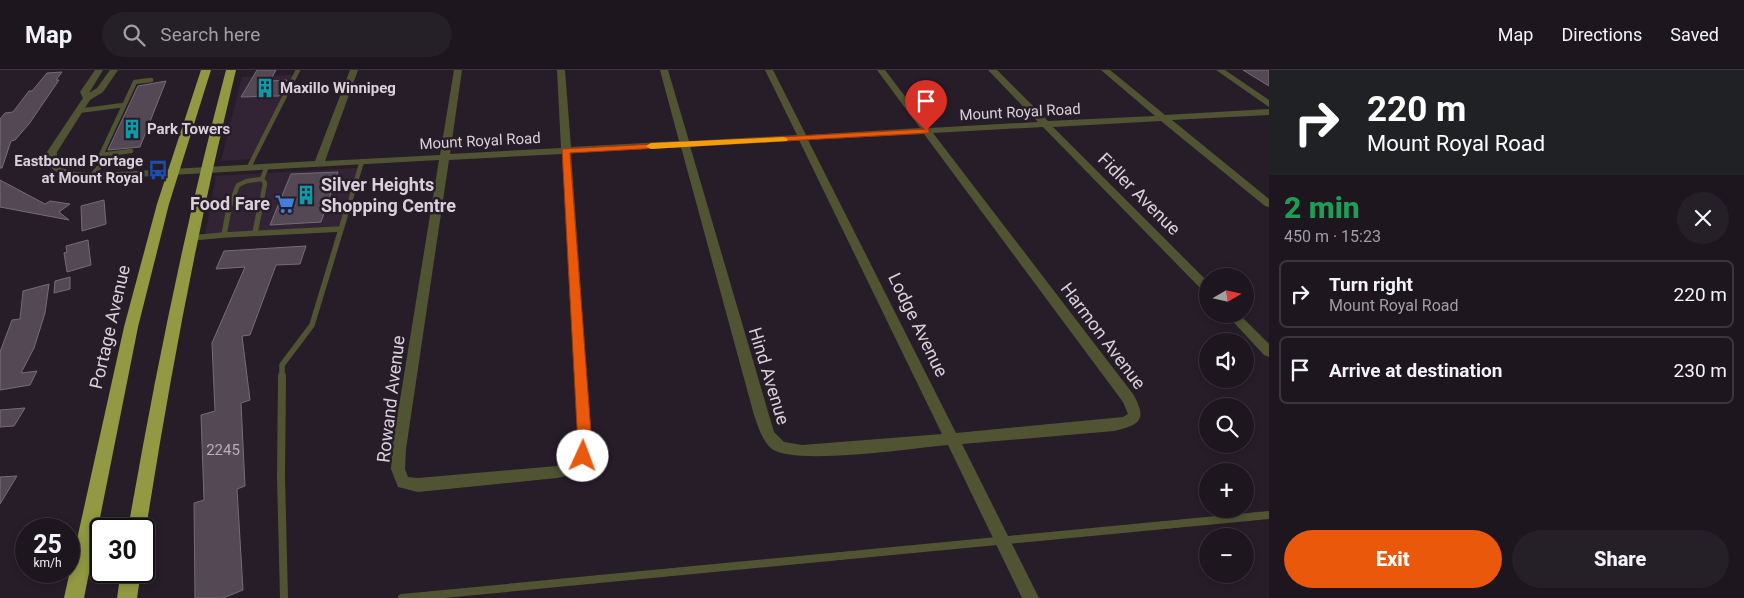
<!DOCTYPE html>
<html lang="en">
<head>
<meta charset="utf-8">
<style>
  :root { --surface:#1d161f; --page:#251f28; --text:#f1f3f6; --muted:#a09fa4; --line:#3b353d; --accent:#ea580c }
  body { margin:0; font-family:Roboto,sans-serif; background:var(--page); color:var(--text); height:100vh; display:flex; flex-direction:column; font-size:19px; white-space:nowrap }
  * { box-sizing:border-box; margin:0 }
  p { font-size:16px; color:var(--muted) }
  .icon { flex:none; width:28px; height:28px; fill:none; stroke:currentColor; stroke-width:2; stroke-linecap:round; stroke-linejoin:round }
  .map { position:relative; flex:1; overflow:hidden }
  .panel { display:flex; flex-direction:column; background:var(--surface); width:475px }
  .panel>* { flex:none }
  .banner { background:#202124; color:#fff; overflow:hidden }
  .needle { width:32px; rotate:81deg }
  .tools { position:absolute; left:1199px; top:198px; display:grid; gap:10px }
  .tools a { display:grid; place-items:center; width:55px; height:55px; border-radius:50%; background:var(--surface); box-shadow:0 2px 8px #0003,0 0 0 1px var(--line); font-size:25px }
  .speed { position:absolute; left:15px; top:448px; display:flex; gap:10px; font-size:25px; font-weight:700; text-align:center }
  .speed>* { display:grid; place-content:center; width:65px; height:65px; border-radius:50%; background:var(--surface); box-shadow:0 2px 8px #0003,0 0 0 1px var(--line); line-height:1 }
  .speed small { font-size:12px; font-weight:400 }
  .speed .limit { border:2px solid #111; border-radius:8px; background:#fff; color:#111 }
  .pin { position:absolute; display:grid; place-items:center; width:42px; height:42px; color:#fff; margin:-51px -21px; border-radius:50% 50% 50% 0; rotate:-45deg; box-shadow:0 0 5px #0007 }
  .pin .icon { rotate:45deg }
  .me { position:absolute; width:55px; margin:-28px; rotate:2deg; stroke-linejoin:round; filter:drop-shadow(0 0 4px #0008) }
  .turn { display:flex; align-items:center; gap:18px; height:105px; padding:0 15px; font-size:22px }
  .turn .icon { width:65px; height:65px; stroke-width:2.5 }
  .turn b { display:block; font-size:35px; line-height:42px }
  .round { display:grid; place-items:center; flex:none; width:52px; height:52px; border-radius:26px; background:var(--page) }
  .head { display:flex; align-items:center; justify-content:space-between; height:85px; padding:0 15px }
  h1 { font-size:30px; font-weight:800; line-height:38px; color:#1e9e55 }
  .action { display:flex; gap:10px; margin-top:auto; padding:10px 15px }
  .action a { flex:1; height:58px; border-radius:30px; background:var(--accent); color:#fff; font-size:20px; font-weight:800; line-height:58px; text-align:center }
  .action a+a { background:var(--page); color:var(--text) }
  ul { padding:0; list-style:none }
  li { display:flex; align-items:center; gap:15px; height:68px; margin:0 10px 8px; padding:0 5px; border:2px solid var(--line); border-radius:8px }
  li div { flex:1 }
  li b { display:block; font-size:19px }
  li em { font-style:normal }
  header { display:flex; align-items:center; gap:30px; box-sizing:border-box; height:70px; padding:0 25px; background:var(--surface); border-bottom:1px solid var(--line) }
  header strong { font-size:24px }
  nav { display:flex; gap:28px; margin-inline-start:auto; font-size:18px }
  .search { width:350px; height:45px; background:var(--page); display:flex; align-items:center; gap:12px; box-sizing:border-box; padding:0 18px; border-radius:28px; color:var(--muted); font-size:19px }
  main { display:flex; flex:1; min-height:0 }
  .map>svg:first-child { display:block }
  .built { fill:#332435 }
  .building { fill:#544855; stroke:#776b79 }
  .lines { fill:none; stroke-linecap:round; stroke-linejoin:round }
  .lane-far2 { stroke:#505433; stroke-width:4.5 }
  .lane-far1 { stroke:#505433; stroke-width:5.5 }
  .lane { stroke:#505433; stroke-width:8 }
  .street { fill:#505433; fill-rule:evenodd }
  .highway { fill:#919942; fill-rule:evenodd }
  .route { fill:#ea580c; stroke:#983908 }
  .slow { fill:#f59e0b }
  .labels { text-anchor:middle; stroke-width:5; stroke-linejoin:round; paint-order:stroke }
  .far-poi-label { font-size:15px; font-weight:bold; fill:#d8d1d9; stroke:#271d29; text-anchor:start }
  .far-street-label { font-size:15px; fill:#d8d1d9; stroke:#271d29 }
  .number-label { font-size:15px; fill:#b7afb8 }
  .poi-label { font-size:18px; font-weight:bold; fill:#d8d1d9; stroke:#271d29; text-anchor:start }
  .street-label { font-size:18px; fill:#d8d1d9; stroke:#271d29 }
</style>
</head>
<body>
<header>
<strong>Map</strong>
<div class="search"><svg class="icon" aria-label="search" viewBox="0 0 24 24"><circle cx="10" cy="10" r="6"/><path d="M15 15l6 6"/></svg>Search here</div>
<nav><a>Map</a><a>Directions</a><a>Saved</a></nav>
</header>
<main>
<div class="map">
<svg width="1269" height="528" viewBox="0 0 1269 528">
  <rect width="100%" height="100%" fill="#271d29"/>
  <path class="built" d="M294,5L251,89L221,91L242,7Z
    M359,98L341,159L205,166L216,106Z"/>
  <path class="building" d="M257,0H276L270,11L287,10L279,26L241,27Z
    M1243,0H1269V16Z
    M62,2L56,10H59L29,54L15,70L11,71L2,98H0V49L5,43L13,42L29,21H32L47,3Z
    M166,11L140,77L108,80L138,16Z
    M338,102L321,152L270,155L291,104Z
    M0,110L45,134L50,131L70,134L59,142L69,150L0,137Z
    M104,130L106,154L82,161L81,136Z
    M88,170L91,195L67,202L64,183L67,182L66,176Z
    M306,176L300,194L276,195L250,265L242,266L250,330L241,333L245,416L237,419L243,520L223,528H195L194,433L204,430L201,345L215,341L212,273L245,197L216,199L224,181Z
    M70,207V219L54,223L55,211Z
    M49,214L45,243L34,278L21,303L37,301L30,315L0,320V282L12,250L20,249L23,221Z
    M25,338L14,356L0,357V340Z
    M17,406L0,434V407Z"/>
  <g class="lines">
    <path class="lane-far2" d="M78,41L124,35
      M131,81L101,85L135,12L151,10
      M249,97L298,0
      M91,106L111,84
      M230,135L238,115L247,111L262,109L267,96
      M261,135L265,113L262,109
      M349,135L362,91"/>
    <path class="lane-far1" d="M255,163L261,133
      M224,165L341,159
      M191,168L224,165L230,133
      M282,307V295L312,255L349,133"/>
    <path class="lane" d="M282,306L281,407L284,528
      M402,528L1269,445"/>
    <path class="street" d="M95,0H103L89,23L97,18L110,0H118L103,22L90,30L57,82C54,106 83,102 100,103L315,91L350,0H358L325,91L440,85L454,0H462L450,84L561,78L557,0H565L571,77L679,71L660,0H668L689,71L797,65L765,0H773L806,65L920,58L877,0H885L929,58L1038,52L988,0H997L1048,51L1155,46L1101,0H1110L1165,45L1269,39V45L1172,50L1269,129V137L1265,136L1161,51L1053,57L1208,212V223L1204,222L1043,57L933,63L1133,324C1148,350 1140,355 1114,361L962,374L1039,528H1022L948,375C914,378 795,396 772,379C762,371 758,356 754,345L681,77L571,83L592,376C587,396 577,404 557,408L418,422L398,417L391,399L392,379L439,90L100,109C81,108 44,110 47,82L83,28L80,22ZM924,64L1123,332L1128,344L1123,347L956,363L808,70ZM799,70L942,364L802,375L784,372L774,362L690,76ZM562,84L578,376C574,387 568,393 557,396L418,408L408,407L405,399L406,379L449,90Z
      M1216,0H1225L1269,30V37Z
      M1226,244H1239L1269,274V287L1264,285Z"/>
    <path class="highway" d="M201,0H211L169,134L138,257L84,528H64L124,257L157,134Z
      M226,0H236C199,152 170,305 146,459L144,465V459H128C155,304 186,151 226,0Z
      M121,501H141L137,528H117Z"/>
  </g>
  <path class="route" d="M926,59H929V63L570,83L592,376L588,390L583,391L578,390L576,386L578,376L562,79Z"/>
  <path class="slow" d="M784,67L788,69L787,71L651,79L646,76L651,73Z"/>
  <defs>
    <symbol id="building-bare" viewBox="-9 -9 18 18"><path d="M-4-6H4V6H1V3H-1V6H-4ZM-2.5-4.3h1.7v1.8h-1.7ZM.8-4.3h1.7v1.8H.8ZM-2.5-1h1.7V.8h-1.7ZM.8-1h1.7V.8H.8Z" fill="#0f9aa8" stroke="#271d29" stroke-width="2.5" paint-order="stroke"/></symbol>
    <symbol id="bus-bare" viewBox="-9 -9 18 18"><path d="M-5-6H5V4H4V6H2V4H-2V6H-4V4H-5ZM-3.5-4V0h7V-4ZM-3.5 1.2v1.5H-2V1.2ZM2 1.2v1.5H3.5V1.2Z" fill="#1a4fb4" stroke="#271d29" stroke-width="2.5" paint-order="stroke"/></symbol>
    <symbol id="supermarket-bare" viewBox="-9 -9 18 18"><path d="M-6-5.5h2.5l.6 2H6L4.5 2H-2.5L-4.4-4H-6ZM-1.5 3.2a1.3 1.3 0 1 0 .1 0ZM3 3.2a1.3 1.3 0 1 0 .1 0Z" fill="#3f7fe0" stroke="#271d29" stroke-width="2.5" paint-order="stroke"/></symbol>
  </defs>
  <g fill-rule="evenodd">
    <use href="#building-bare" x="251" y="4" width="28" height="28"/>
    <use href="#building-bare" x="118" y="45" width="28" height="28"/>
    <use href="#bus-bare" x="144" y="86" width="28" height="28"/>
    <use href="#building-bare" x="292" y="111" width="28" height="28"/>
    <use href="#supermarket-bare" x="271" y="120" width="28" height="28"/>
  </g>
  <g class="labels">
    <g class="far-poi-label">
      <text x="280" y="23">Maxillo Winnipeg</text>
      <text x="147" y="64">Park Towers</text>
      <text x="143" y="96" text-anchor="end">Eastbound Portage<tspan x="143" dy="17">at Mount Royal</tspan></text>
    </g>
    <g class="far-street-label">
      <text transform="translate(1020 42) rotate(-3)" y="5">Mount Royal Road</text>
      <text transform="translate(480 71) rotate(-3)" y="5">Mount Royal Road</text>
    </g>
    <g class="number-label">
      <text x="223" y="385">2245</text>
    </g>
    <g class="poi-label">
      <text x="321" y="121">Silver Heights<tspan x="321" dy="21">Shopping Centre</tspan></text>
      <text x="270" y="140" text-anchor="end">Food Fare</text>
    </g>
    <g class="street-label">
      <text transform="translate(1139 124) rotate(45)" y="6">Fidler Avenue</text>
      <text transform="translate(918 255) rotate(64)" y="6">Lodge Avenue</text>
      <text transform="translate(110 257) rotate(-77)" y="6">Portage Avenue</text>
      <text transform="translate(1103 266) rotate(53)" y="6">Harmon Avenue</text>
      <text transform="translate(769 306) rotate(73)" y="6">Hind Avenue</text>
      <text transform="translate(391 329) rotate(-83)" y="6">Rowand Avenue</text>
    </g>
  </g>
</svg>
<div class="tools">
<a><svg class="needle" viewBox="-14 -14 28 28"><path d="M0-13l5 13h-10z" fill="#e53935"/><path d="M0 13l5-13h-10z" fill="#a09fa4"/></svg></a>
<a><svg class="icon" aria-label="sound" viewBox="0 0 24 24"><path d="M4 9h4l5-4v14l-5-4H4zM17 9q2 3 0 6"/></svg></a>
<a><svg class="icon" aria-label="search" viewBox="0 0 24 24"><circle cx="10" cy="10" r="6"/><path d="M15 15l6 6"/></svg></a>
<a>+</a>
<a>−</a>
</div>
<div class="speed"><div>25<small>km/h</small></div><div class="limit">30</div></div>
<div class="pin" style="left:926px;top:61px;background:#d93025"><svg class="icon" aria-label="arrive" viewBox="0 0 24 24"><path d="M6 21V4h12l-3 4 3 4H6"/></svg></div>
<svg class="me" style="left:583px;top:386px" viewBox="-20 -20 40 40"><circle r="19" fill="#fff"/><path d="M0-13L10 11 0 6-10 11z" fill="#ea580c"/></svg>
</div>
<section class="panel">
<div class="banner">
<div class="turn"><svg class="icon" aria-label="right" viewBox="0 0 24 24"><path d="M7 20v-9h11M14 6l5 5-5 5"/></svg><div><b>220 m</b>Mount Royal Road</div></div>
</div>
<div class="head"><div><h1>2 min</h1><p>450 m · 15:23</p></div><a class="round"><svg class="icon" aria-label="close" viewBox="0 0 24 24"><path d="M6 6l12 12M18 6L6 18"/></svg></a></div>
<ul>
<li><svg class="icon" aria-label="right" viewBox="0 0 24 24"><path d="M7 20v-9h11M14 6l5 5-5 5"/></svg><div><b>Turn right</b><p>Mount Royal Road</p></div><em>220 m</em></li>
<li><svg class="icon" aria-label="arrive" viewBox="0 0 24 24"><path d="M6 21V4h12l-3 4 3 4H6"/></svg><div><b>Arrive at destination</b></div><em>230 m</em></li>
</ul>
<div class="action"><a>Exit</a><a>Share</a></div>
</section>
</main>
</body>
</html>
